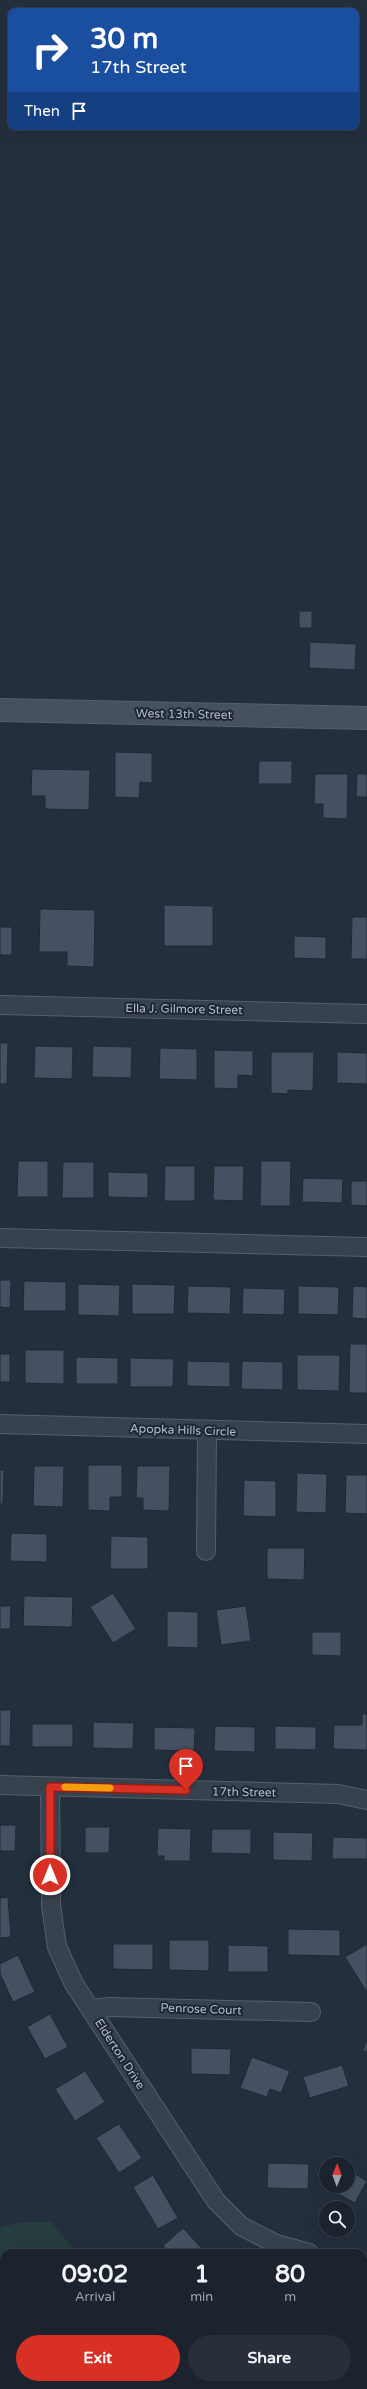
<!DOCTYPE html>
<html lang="en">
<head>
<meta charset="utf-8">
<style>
  :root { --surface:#1b232e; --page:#282f3a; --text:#f1f3f6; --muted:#a0a4aa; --line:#39404a; --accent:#d93025 }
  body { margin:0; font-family:"Varela Round",sans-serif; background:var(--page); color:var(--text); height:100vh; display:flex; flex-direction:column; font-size:15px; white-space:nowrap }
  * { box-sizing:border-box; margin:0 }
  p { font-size:13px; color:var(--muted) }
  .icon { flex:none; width:22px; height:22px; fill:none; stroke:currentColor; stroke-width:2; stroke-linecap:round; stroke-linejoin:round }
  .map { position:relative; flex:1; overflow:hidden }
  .side { position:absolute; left:0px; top:2249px; width:367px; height:140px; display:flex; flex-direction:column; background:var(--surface); border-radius:12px 12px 0 0; box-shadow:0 4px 16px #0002,0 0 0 1px var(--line) }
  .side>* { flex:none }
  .hud { position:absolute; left:8px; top:8px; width:351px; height:122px; border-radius:8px; box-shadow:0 4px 16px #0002,0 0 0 1px var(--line); background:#1a4fa0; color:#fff; overflow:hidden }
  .needle { width:26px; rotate:1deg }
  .tools { position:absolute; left:319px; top:2157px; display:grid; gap:8px }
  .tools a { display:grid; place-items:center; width:36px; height:36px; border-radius:50%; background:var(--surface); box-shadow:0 4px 16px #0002,0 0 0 1px var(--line); font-size:20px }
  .pin { position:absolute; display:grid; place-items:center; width:34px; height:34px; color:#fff; margin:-41px -17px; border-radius:50% 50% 50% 0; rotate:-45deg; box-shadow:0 0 4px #0007 }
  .pin .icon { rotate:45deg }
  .me { position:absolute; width:44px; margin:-22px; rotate:0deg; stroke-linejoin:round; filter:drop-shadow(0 0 3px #0008) }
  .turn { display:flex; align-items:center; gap:14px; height:84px; padding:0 16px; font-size:18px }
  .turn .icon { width:52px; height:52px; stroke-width:2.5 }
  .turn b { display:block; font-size:28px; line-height:34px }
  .then { display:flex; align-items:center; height:38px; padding:0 16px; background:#0003; gap:8px; font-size:15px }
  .eta { display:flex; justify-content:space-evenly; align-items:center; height:68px; text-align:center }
  .eta b { font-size:24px; font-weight:700; line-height:28px }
  .cta { display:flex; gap:8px; margin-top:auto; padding:8px 16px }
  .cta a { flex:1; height:46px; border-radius:24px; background:var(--accent); color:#fff; font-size:16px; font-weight:700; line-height:46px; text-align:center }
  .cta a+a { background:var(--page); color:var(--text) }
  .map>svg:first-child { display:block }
  .green { fill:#263c3f }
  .water { fill:#394c67 }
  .building { fill:#455162; stroke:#1f2835 }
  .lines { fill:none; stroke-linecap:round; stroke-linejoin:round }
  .street-casing { stroke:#565f6c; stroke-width:20 }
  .secondary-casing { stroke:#565f6c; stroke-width:24 }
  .street { stroke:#38414e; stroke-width:18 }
  .secondary { stroke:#465061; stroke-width:22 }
  .route-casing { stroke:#8d1f18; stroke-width:10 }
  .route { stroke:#d93025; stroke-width:7 }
  .slow { stroke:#f59e0b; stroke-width:7 }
  .labels { text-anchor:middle; stroke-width:4; stroke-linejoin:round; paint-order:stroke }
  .street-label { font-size:12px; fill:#b4bcc9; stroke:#1d2633 }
</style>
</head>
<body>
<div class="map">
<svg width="367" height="2389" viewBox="0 0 367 2389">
  <rect width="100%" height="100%" fill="#242f3e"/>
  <path class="green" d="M21,2222H51L77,2253H4V2258H0V2228Z
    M182,2385H293L294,2389H183Z"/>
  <path class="water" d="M0,2258H4V2385H182L183,2389H0Z"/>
  <path class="building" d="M299,611H312V628H299Z
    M310,642L356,644L355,670L309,668Z
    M115,752L152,753V783L140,782L139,798L115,797Z
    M259,761H292V784H258Z
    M32,769L90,770L89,810L45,809V796H31Z
    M315,774H348L347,819L323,818V804H314Z
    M357,774H367V797H356Z
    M164,905L213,906V946H164Z
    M40,909L95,910L94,967L67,966V952H39Z
    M352,917H367V959H351Z
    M0,927H12V955H0Z
    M294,936L326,937V959L294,958Z
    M0,1043H8L7,1084H0Z
    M35,1046L73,1047L72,1079L34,1078Z
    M93,1046L132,1047L131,1078L92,1077Z
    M160,1048L197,1049V1080L159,1079Z
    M214,1050L253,1051V1076L238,1075V1089L214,1088Z
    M271,1052H314L313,1091L288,1090V1094L271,1093Z
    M337,1052L367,1053V1084L337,1083Z
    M18,1161H48V1197H17Z
    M261,1161H291L290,1206H260Z
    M63,1162H94V1198H62Z
    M165,1166H195V1201H164Z
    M214,1166H244L243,1201L213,1200Z
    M108,1172L148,1173V1198L108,1197Z
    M303,1178L343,1179L342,1203L302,1202Z
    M351,1181H367V1206L351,1205Z
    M0,1280H11L10,1308L0,1307Z
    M24,1281L66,1282V1311H23Z
    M78,1284L120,1285L119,1316L78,1315Z
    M132,1284L175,1285L174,1314H132Z
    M188,1286L231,1287L230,1314L187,1313Z
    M298,1286L339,1287L338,1315L298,1314Z
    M353,1286L367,1287V1319L352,1318Z
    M243,1288L285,1289L284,1315L242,1314Z
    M350,1344H367V1393H349Z
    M25,1350H64V1384L25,1383Z
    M0,1354H10V1382H0Z
    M297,1355H340L339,1391L297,1390Z
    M76,1357L118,1358V1384H76Z
    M130,1358L174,1359L173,1387H130Z
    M187,1361L230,1362V1387L187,1386Z
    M242,1361L283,1362V1390L241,1389Z
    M88,1465H122V1497H110V1511L88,1510Z
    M34,1466H64L63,1507L33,1506Z
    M137,1466H170L169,1511L143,1510V1498H136Z
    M0,1470H4L3,1504H0Z
    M297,1473L327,1474L326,1513L296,1512Z
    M346,1475H367V1514L345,1513Z
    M244,1480L276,1481V1517L243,1516Z
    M11,1533L47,1534V1562L10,1561Z
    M111,1536L148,1537V1569H110Z
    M267,1548H305L304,1580L267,1579Z
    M113,1593L136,1629L113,1643L90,1607Z
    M24,1596L73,1597L72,1627L23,1626Z
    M0,1606H11L10,1629H0Z
    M246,1606L251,1641L221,1645L216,1610Z
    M167,1611L198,1612V1648L167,1647Z
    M312,1632H341V1656L312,1655Z
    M0,1710H11L10,1746H0Z
    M362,1714H367V1750L333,1749L334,1725H362Z
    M93,1722L134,1723L133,1749L93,1748Z
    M32,1724H73V1747H32Z
    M215,1726L255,1727V1752L214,1751Z
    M275,1726L316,1727V1750L275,1749Z
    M154,1727L195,1728L194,1751L154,1750Z
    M0,1825H16L15,1851H0Z
    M85,1827H110L109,1853H85Z
    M158,1828L191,1829L190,1861H164V1856H157Z
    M212,1829H251V1854L211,1853Z
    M273,1832L313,1833L312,1861L273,1860Z
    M333,1837L367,1838V1859H332Z
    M8,1897L11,1937L0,1938V1898Z
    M288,1929L340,1930V1956L288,1955Z
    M169,1940H209V1971L169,1970Z
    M113,1944H153V1970L113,1969Z
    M367,1944V1991H366L345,1957Z
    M228,1945L268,1946V1972H228Z
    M18,1955L35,1992L13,2002L0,1974V1964Z
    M50,2014L68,2047L45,2059L27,2027Z
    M367,2037V2052L363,2051Z
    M191,2048L231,2049L230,2075L191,2074Z
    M252,2057L290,2071L281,2093L270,2089L267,2097L240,2088Z
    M342,2065L349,2086L310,2098L303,2077Z
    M85,2071L105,2102L75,2121L55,2089Z
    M119,2124L142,2158L119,2173L96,2138Z
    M268,2163L309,2164L308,2189L267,2188Z
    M348,2170L367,2181L355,2203L320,2184L326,2173V2186H348Z
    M153,2175L178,2218L158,2229L133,2187Z
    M183,2228L206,2253H170L163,2246Z
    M364,2283L367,2286V2316L363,2319Z"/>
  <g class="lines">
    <defs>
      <path id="street" d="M0,1005L367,1014
        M0,1238L367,1247
        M0,1424L367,1434
        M206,1551L207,1431
        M0,1785L338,1794L367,1800
        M50,1787L51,1905L57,1947L74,1984L216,2201L241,2226L276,2244L309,2253
        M91,2009L110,2007L311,2012"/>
      <path id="secondary" d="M0,710L367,718"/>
    </defs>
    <use href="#street" class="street-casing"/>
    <use href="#secondary" class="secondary-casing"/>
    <use href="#street" class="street"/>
    <use href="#secondary" class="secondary"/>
  </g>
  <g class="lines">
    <defs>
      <path id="route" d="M50,1875V1787L186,1790"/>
    </defs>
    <use href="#route" class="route-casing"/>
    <use href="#route" class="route"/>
    <path class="slow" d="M65,1787L110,1788"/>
  </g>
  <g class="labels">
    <g class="street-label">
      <text transform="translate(184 714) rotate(1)" y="4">West 13th Street</text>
      <text transform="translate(184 1009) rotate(1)" y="4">Ella J. Gilmore Street</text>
      <text transform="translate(183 1430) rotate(2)" y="4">Apopka Hills Circle</text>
      <text transform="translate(244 1792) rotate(1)" y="4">17th Street</text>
      <text transform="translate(201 2009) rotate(2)" y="4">Penrose Court</text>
      <text transform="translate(120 2054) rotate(57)" y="4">Elderton Drive</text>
    </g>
  </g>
</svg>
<div class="tools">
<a><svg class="needle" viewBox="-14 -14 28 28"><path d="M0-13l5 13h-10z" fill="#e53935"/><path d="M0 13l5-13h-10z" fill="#a0a4aa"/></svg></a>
<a><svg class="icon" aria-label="search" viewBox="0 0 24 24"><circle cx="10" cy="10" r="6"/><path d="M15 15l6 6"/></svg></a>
</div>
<div class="pin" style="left:186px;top:1790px;background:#d93025"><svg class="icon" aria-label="arrive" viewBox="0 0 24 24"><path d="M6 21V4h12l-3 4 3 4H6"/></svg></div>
<svg class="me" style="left:50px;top:1875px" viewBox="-20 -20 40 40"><circle r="17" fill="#d93025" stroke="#fff" stroke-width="3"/><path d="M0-11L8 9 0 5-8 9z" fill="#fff"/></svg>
<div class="hud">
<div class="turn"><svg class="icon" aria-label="right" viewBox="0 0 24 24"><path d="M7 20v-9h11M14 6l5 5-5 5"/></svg><div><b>30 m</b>17th Street</div></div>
<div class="then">Then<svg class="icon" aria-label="arrive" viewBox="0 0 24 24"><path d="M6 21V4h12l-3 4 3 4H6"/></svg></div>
</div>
<section class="side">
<div class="eta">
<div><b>09:02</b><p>Arrival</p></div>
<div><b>1</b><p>min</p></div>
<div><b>80</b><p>m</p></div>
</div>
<div class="cta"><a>Exit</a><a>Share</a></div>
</section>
</div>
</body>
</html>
